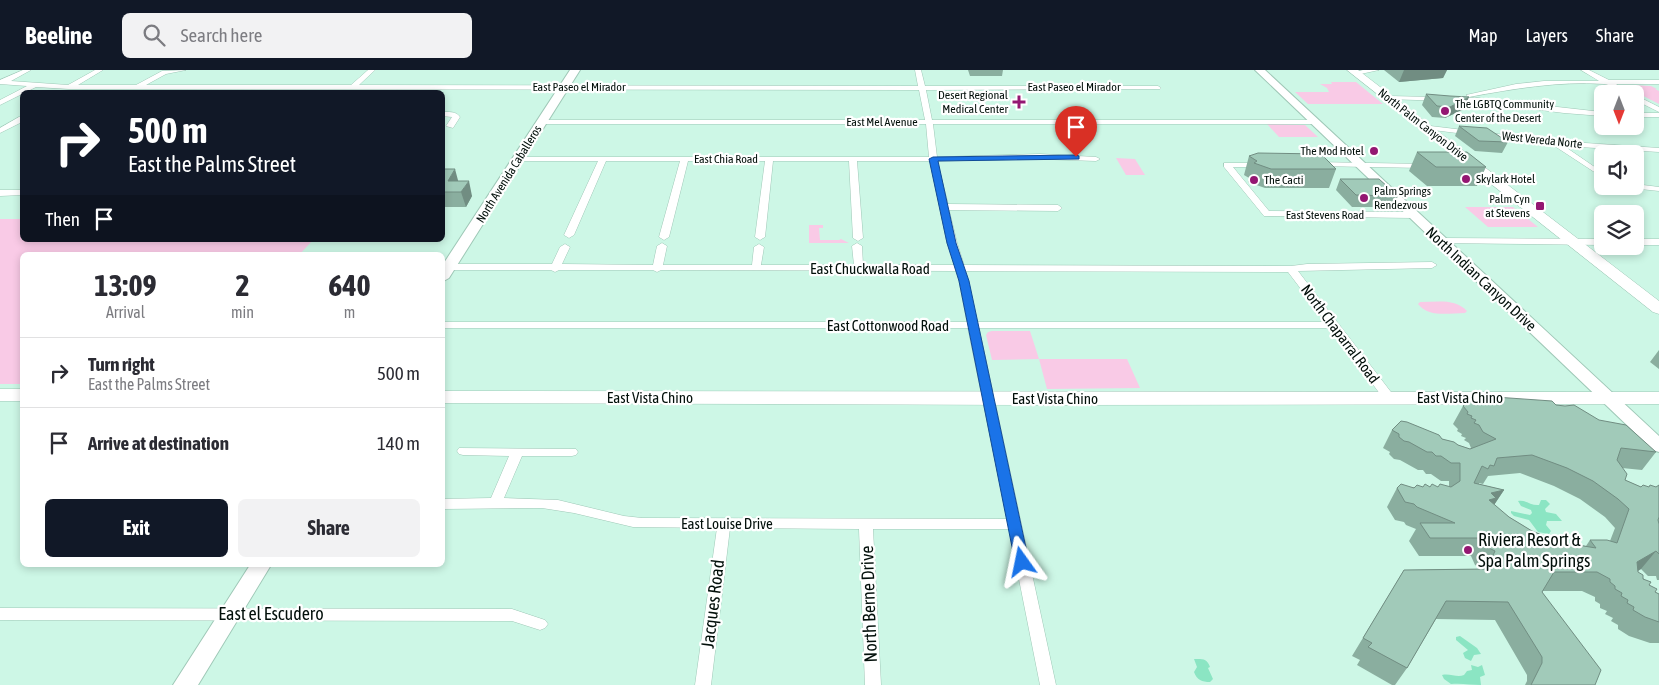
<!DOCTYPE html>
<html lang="en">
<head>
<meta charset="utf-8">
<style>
  :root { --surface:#fff; --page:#f2f2f3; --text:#2b2b33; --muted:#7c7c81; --line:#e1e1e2; --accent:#111827 }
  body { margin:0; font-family:"Asap Condensed",sans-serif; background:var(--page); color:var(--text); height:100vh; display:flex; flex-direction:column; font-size:19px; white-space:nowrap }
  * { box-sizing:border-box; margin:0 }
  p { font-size:16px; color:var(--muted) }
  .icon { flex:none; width:28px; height:28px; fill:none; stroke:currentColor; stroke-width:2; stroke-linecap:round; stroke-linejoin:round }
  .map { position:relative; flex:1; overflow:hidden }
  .sheet { position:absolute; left:20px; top:182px; width:425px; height:315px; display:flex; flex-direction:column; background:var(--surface); border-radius:8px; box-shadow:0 2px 8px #0003 }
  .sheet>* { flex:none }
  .top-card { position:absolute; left:20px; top:20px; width:425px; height:152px; border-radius:8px; box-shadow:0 2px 8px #0003; background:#111827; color:#fff; overflow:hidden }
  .needle { width:32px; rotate:180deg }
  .tools { position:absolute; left:1594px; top:15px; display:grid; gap:10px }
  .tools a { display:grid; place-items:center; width:50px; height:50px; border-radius:8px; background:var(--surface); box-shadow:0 2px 8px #0003; font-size:25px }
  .pin { position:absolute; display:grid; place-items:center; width:42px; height:42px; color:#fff; margin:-51px -21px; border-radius:50% 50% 50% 0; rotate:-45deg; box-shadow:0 0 5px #0007 }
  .pin .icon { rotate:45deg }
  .me { position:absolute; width:55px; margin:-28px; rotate:348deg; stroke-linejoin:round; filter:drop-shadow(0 0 4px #0008) }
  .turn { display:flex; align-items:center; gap:18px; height:105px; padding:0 25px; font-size:22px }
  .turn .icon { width:65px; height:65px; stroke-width:2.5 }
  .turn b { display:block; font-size:35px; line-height:42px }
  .then { display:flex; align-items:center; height:48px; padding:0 25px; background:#0003; gap:10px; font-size:19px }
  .eta { display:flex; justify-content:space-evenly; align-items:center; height:85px; text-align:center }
  .eta b { font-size:30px; font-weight:700; line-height:35px }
  .button { display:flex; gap:10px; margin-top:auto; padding:10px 25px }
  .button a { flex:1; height:58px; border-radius:8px; background:var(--accent); color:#fff; font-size:20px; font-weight:700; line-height:58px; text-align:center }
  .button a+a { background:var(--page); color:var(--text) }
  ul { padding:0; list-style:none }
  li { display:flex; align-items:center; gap:15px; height:70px; padding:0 25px; border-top:1px solid var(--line) }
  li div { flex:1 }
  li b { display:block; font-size:19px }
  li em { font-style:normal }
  header { display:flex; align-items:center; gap:30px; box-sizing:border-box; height:70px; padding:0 25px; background:var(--accent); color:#fff }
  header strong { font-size:24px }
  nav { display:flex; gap:28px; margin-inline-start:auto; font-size:18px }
  .search { width:350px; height:45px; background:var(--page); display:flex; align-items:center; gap:12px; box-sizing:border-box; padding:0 18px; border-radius:8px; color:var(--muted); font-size:19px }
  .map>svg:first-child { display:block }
  .green { fill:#f9cae6 }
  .water { fill:#8be5c3 }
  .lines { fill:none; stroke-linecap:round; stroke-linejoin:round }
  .street-casing { stroke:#9fc8b7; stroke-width:1 }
  .secondary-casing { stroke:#9fc8b7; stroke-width:2 }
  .primary-casing { stroke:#9fc8b7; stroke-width:1 }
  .street { fill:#fff; fill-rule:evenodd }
  .secondary { fill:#fff; fill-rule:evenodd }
  .primary { fill:#fff; fill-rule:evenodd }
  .wall { fill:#8aae9f; fill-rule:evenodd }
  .shaded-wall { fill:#718d82 }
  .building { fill:#a1cab9; stroke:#718d82; fill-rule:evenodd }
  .route { fill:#1a73e8; stroke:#114b97 }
  .poi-dot { fill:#941772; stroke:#fff; stroke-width:2 }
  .labels { text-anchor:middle; stroke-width:4.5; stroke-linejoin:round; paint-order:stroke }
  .far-street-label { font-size:12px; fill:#020f0a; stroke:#fff }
  .far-poi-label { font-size:12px; fill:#020f0a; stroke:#fff; text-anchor:start }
  .street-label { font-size:15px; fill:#020f0a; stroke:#fff }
  .near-poi-label { font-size:18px; fill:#020f0a; stroke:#fff; text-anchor:start }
  .near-street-label { font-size:18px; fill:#020f0a; stroke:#fff }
</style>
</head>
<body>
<header>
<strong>Beeline</strong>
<div class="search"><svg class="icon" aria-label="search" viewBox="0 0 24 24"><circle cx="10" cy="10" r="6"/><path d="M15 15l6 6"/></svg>Search here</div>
<nav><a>Map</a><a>Layers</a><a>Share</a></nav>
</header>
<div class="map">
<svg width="1659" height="615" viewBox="0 0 1659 615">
  <rect width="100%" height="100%" fill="#cdf7e6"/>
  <path class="green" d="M1331,12H1356L1383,34H1308L1295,22H1329L1327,18L1320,14H1332Z
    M1631,15L1651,16L1657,19H1655L1659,21V34L1624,16Z
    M1267,54L1305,55L1318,67H1279Z
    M1116,88L1135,89L1145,105H1126Z
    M1465,137H1513L1538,157H1488Z
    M0,149H22V170H313L299,185H22V314H0Z
    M809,155H823V158H819L820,170H839L841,169L849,173H809Z
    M1420,232C1437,232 1455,228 1467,241L1465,243C1449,243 1429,248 1418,234Z
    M992,261H1030L1039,289H1127L1140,318L1047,319L1039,289L992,290L986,265L988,262Z"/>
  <path class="water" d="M1541,430H1546L1550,434L1545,439L1546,442L1556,444L1562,451H1547L1546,455L1551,461L1549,464L1538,462L1529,450L1514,446L1511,443V441L1530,445L1532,443L1531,440L1521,436L1518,431C1525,429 1531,436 1539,435Z
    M1460,566L1477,578L1481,584L1474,585L1471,591L1465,588L1463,583L1468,580L1456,570V567Z
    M1194,589C1202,589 1207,588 1210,597L1208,598L1213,609L1210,612C1202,612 1197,610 1194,602L1197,597Z
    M1471,595L1478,597L1482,595L1485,605L1480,607L1481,615C1471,615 1462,613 1451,614L1444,609L1442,605C1450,603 1457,608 1464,605L1467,601L1472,600Z"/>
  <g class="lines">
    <defs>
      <path id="street" d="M23,0H31L11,11L68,15L95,0H103L78,15H136L162,1L186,0L166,4L146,15H351L368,0H375L359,15L918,16L915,0H921L925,16H1158L1161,18L1160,19L926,20L932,50H1313L1317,52L1313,54H933L937,87L1040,84L1096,87L1100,89L1096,91L1040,89L937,91L948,134L1058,135L1062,138L1058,141L949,140L957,173L964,195L1291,196L1307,194L1432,192L1437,195L1432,198L1298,201L1394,326L1396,329L1390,333L1386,332L1331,258H979L1056,615H1040L1009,459H873L881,615H865L859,459L730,458L711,615H695L717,458L633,457L574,443L542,438L442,439V429L491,428L509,386L463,385L459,384L457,381L459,378L576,379L578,382L576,385L572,386H522L504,428L558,430L624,446L642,448L1007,449L968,258H442V252H967L957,201L661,200L657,202L653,200H559L555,202L551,200H449L444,197L449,194H552L560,177L565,174L570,177L562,194L653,195L657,176L662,173L667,176L663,195H752L754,177L759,174L764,177L761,195H854L852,176L857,173L862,176L863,195H955L947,173L930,91H857L863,168L858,171L853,168L849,91H773L765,167L760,170L755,167L765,91H688L669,167L664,170L659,167L680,91H606L574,165L569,168L564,165L598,91H518L514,89L518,87H929L926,54H541L537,52L541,50H925L919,20L69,19L36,17L0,35V30L27,16L0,14V10ZM966,201L1288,202L1326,252H977Z
        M1363,0H1379L1356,5L1353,3Z
        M1581,0H1589L1609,10H1659V14H1616L1632,24C1621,24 1614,15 1604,14C1558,11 1513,19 1469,27L1466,25L1516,14L1544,11H1599Z
        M1635,25L1659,37V42L1635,30Z
        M1388,26L1478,28L1602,42V46L1564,43L1478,32L1386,29V27Z
        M442,42C449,42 456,41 460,47L453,58L446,56L452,47L442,46Z
        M1635,43H1659V47H1635Z
        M19,47H22V52L0,63V58Z
        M1422,55L1556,71L1659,78V82L1564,76L1602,102V107L1553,75L1425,59L1421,57Z
        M1313,92L1425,94L1429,96L1425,98L1316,96L1312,94Z
        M1224,93H1263V97H1233L1269,141L1413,142L1417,145L1413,148L1264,146L1224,97Z
        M1635,114L1659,117V121L1631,118L1630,116H1635Z
        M0,120H22V125L0,126Z
        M1441,168L1602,169V175L1438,173L1436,171Z
        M1635,169H1659V175H1635Z
        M0,538L512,539L545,550L548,554L545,558L540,560L512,551L0,550Z"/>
      <path id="secondary" d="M570,0H580L449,208L442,212V196Z
        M1255,0H1265L1659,366V382L1653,380Z
        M250,495H271L198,615H173Z"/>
      <path id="primary" d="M1347,0H1358L1659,231V244L1653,242Z
        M0,319H22V331H0Z
        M442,321L1659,322V334L1056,335L442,333Z"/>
    </defs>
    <use href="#street" class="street-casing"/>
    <use href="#secondary" class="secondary-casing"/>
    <use href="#primary" class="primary-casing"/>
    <use href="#street" class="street"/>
    <use href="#secondary" class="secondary"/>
    <use href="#primary" class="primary"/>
  </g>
  <path class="wall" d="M968,0H1003L1002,6H970Z
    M1384,0H1447L1443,8L1399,12Z
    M1426,24L1464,39L1445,48L1432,47L1422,35Z
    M1459,56L1508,72L1502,83L1475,81L1455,66Z
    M1417,82L1486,97L1477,116H1427L1409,101Z
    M1249,86L1336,99L1329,118H1265L1248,112L1249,108L1244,105Z
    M442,99L458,111L472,126L466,137H442Z
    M1340,109L1398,126L1393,137H1352L1336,120Z
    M1659,280V299L1650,292Z
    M1495,327L1556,335L1656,382L1642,400L1622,398L1625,410L1641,417H1656L1659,415V510H1657L1656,506H1648L1641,499L1638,501V502L1655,522L1659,524V573H1650L1629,566L1618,559V555L1611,551L1613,548L1605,544L1607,541L1600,538V534L1595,531V527L1582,521H1543L1542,522L1595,615H1525L1527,611V605L1495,550L1436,549L1407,598L1395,615H1392L1357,595L1360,590L1352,586L1404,500L1483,499L1475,495L1471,486H1419L1409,471L1416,459L1406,455L1404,452L1395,450L1387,437L1397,418L1423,417H1449V411H1441L1431,404H1426L1423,400H1418L1400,390L1394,389L1389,384L1390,382L1383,378L1392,360L1442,369L1458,375L1470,379L1471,378L1469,373L1464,370L1466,368L1461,366L1462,364L1457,361L1458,359L1453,354L1463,336L1492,332ZM1520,403L1554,416L1580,429L1605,447L1615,458L1610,471L1590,470L1586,476L1559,472L1532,461L1509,447L1494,435L1504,420L1479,414V413L1483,414L1488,406Z"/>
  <path class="shaded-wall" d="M1404,0H1447L1443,8L1399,12Z
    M1469,27L1464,39L1445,48L1450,37Z
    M455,99L459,114L448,111Z
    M469,111L472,126L466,137L461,122Z
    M1504,420L1492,438L1483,440L1491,423Z
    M1656,481L1641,499L1622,510L1637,492Z"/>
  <path class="building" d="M1426,24L1450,26L1469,27L1450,37L1437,36Z
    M1459,56L1487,58L1508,72L1479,71Z
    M1417,82H1467L1486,97H1436Z
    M1258,83L1321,84L1336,99H1271L1254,93L1257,91L1249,86Z
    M442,99H455L448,111H469L461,122H442Z
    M1340,109H1379L1398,126L1356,125Z
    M1495,327L1552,331L1556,335L1565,336L1574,335L1599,350L1626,355L1656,382L1621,378L1617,390L1627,404L1625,410L1641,417L1643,415L1649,417L1650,415L1656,417L1659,415V447L1658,450L1659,454V484L1656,481L1637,492L1638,502L1643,505V509L1651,512L1649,515L1657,519L1655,522L1659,524V552L1645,547L1633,540L1634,537L1627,533L1628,530L1621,526L1622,523L1615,519V516L1610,512V509L1597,502H1554L1542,522L1601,600L1595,615H1531L1542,593V587L1508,532L1446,531L1407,598L1368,577L1372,573L1363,568L1404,500L1487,499L1495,481L1487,477L1483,468H1430L1420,453H1455L1417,437L1414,434L1405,432L1397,418L1401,414L1414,418L1417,415L1423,417L1425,414L1430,417L1432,414L1438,417L1440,414L1451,417L1460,411V393H1451L1441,386H1436L1432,382H1427L1409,372L1404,371L1399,367V364L1392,360L1401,351L1407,352L1439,365L1442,369L1454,372L1458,375L1470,379L1496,369L1483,362L1479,355L1474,353L1476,350L1471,348L1472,346L1467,344L1468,342L1463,336L1470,330L1499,332ZM1532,385L1567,398L1593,411L1618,429L1629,439L1617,473L1607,470H1590L1596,478L1559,472L1532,461L1509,447L1489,430L1496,428L1491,423L1504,420L1474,413L1482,396L1488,399L1490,395L1494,396L1497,388Z"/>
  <path class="route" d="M1076,85L1079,86V89L938,91L956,173L969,211L1029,492L1027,496L1022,498L1017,496L1015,492L959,211L947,173L929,89L933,87Z"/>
  <g class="poi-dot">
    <path d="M1016.5 24.5h5v5h5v5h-5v5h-5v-5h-5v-5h5z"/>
    <circle cx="1445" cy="41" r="5"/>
    <circle cx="1374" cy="81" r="5"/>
    <circle cx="1466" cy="109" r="5"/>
    <circle cx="1254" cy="110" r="5"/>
    <circle cx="1364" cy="128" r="5"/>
    <rect x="1535" y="131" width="10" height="10" rx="2.5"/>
    <circle cx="1468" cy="480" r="5"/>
  </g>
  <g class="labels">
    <g class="far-street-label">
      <text x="579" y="21">East Paseo el Mirador</text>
      <text x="1074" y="21">East Paseo el Mirador</text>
      <text x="882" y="56">East Mel Avenue</text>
      <text transform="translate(1423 55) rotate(38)" y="4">North Palm Canyon Drive</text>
      <text transform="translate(1542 70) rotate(6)" y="4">West Vereda Norte</text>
      <text x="726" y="93">East Chia Road</text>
      <text transform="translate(509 104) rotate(-58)" y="4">North Avenida Caballeros</text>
      <text x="1325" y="149">East Stevens Road</text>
    </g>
    <g class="far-poi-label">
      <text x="1008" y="29" text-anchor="end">Desert Regional<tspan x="1008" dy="14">Medical Center</tspan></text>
      <text x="1455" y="38">The LGBTQ Community<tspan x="1455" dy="14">Center of the Desert</tspan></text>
      <text x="1364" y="85" text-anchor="end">The Mod Hotel</text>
      <text x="1476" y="113">Skylark Hotel</text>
      <text x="1264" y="114">The Cacti</text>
      <text x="1374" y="125">Palm Springs<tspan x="1374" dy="14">Rendezvous</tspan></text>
      <text x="1530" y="133" text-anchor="end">Palm Cyn<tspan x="1530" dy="14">at Stevens</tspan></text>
    </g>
    <g class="street-label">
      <text x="870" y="204">East Chuckwalla Road</text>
      <text transform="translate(1481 209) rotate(43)" y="5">North Indian Canyon Drive</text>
      <text x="888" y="261">East Cottonwood Road</text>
      <text transform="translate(1340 264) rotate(53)" y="5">North Chaparral Road</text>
      <text x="650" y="333">East Vista Chino</text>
      <text x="1460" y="333">East Vista Chino</text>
      <text x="1055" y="334">East Vista Chino</text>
      <text x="727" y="459">East Louise Drive</text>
    </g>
    <g class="near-poi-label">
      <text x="1478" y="476">Riviera Resort &amp;<tspan x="1478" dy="21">Spa Palm Springs</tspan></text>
    </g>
    <g class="near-street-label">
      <text transform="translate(713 534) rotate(-83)" y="6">Jacques Road</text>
      <text transform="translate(869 534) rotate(-92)" y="6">North Berne Drive</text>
      <text x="271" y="550">East el Escudero</text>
    </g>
  </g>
</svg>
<div class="tools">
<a><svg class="needle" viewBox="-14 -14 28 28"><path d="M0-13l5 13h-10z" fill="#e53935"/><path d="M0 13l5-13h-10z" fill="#7c7c81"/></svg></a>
<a><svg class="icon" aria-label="sound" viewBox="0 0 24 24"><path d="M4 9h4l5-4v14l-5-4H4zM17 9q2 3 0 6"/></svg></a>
<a><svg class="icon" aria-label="layers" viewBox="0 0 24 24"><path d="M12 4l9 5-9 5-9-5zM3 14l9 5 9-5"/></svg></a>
</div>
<div class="pin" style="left:1076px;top:87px;background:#d93025"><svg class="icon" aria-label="arrive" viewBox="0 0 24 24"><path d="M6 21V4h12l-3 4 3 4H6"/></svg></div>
<svg class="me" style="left:1022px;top:492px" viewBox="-20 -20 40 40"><path d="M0-17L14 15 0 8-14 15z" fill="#1a73e8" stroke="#fff" stroke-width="4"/></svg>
<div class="top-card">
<div class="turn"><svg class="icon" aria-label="right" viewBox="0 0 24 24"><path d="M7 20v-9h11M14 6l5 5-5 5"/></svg><div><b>500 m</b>East the Palms Street</div></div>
<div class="then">Then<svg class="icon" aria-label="arrive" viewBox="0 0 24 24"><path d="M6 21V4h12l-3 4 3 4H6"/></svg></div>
</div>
<section class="sheet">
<div class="eta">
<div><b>13:09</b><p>Arrival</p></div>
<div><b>2</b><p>min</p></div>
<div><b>640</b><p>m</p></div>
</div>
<ul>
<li><svg class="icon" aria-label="right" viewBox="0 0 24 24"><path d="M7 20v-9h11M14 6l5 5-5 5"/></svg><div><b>Turn right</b><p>East the Palms Street</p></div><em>500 m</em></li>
<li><svg class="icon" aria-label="arrive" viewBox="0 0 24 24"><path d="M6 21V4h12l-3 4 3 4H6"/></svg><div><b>Arrive at destination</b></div><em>140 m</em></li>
</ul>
<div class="button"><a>Exit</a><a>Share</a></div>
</section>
</div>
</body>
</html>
